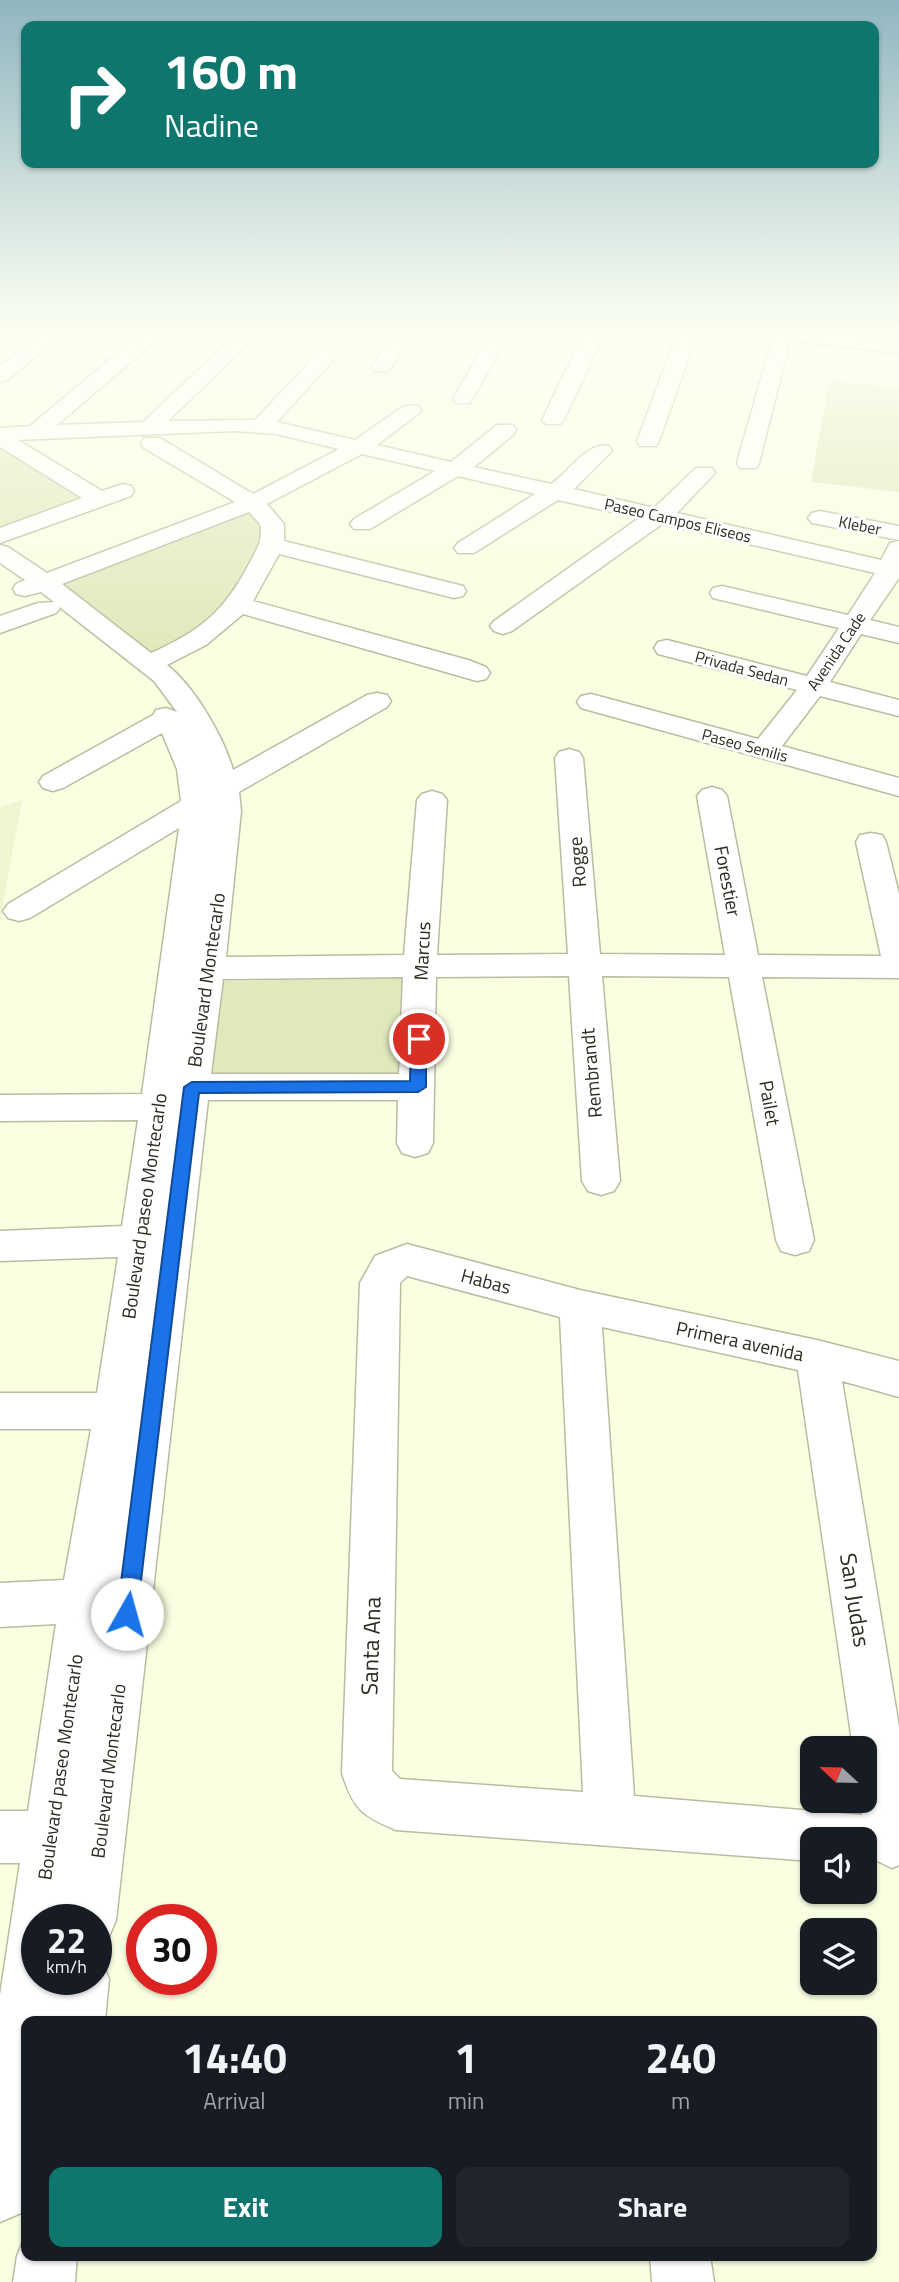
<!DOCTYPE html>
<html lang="en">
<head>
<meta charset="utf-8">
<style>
  :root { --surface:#171b24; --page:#20242c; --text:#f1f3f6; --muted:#9ea1a6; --accent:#0f766e }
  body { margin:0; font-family:"Titillium Web",sans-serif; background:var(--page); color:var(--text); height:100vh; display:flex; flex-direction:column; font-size:26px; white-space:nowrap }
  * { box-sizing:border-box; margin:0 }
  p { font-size:23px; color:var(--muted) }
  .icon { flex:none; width:38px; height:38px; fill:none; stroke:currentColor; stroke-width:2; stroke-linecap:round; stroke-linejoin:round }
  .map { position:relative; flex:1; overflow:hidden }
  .drawer { position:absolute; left:21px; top:2016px; width:856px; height:245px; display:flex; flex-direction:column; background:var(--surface); border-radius:14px; box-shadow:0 2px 5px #0004 }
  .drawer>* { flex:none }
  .top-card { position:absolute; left:21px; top:21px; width:858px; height:147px; border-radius:14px; box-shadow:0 2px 5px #0004; background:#0f766e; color:#fff; overflow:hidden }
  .needle { width:46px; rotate:292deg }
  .tools { position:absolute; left:800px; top:1736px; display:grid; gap:14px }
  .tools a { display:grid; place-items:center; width:77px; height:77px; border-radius:14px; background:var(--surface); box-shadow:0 2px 5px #0004; font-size:35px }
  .speed { position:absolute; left:21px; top:1904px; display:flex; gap:14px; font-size:35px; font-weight:700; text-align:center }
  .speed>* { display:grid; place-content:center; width:91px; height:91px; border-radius:50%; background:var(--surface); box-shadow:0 2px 5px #0004; line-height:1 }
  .speed small { font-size:18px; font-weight:400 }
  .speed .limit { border:10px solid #d22; background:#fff; color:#111 }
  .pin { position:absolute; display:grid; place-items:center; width:60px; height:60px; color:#fff; margin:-30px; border:4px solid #fff; border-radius:50%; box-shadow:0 2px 7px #0007 }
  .me { position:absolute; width:77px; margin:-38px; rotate:7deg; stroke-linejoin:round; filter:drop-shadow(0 0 5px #0008) }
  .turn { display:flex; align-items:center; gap:24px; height:147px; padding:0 28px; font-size:32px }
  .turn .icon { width:91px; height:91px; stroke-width:2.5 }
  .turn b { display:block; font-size:49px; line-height:60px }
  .eta { display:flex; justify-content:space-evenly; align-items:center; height:119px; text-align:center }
  .eta b { font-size:42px; font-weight:700; line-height:49px }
  .primary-button { display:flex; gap:14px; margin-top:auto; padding:14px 28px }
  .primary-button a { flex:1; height:80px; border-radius:14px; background:var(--accent); color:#fff; font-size:28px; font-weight:700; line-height:80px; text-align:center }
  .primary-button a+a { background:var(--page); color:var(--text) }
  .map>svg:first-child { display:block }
  .built { fill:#eef5d0 }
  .green { fill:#e1e9bc }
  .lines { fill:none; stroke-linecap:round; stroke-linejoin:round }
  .minor-casing { stroke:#b8bda1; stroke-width:3 }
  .major-casing { stroke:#b8bda1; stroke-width:4 }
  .minor { fill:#fff; fill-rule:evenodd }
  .major { fill:#fff; fill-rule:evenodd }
  .route { fill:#1a73e8; stroke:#114b97; stroke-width:2 }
  .labels { text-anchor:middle; stroke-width:6; stroke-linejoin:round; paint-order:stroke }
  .far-street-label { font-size:16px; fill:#2b2d21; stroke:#fff }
  .street-label { font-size:19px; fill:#2b2d21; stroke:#fff }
  .near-street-label { font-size:23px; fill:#2b2d21; stroke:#fff }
</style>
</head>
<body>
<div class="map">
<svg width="899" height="2282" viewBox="0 0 899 2282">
  <rect width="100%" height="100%" fill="#f9ffe1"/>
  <path class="built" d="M22,800L0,920V807Z"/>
  <path class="green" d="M829,381L899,388V492L811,482Z
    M0,443H1L84,501L0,535Z
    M248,513L259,515L265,529L242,588L202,632L163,655H145L61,591L63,584Z
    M412,978L406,1076L205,1081L218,981Z"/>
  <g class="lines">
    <defs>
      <path id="minor" d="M48,329H69L7,380L0,382V366Z
        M398,329H417L389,371H375L372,367Z
        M493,329H512L470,403H456L453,399Z
        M586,329H606L564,420L560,424H546L542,420Z
        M679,329H699L659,441L656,446H640L637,441Z
        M775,329H789L792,333L759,463L756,468H740L737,463Z
        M871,329H890L886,335H872Z
        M146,333L153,335L156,339L153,343L57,425L143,422L232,338L239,336L249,342L246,346L168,421L255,420L323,348L330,346L340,352L337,356L277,422L355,440L404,406H418L421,410L418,414L377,445L451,462L497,425H513L516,430L513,435L474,467L551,484C568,473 587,441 609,446L612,451L574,489L654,508L696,468H712L715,473L677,513L881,560L890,543L899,541V578L870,620L899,627V643L861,634L830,682L899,700V716L820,696L782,746L899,778V796L581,708L577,702L581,696L591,694L758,739L797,690L658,654L654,648L658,642L667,640L807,676L839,628L713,598L710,593L713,588L722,586L848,615L875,573L662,524L512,631L503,634L494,631L490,626L494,621L639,518L558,500L474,553H458L454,548L458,543L535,494L458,476L370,529H354L350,524L354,519L435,471L362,454L267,504L284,524V541L463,586L466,591L463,596L454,598L279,554L253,601L468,660L486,667L490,673L486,679L477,681L243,614L206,645L167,665C194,686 224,737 233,770L367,695L377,693L387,695L391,701L387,707L239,792L241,811L226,957L404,955L417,800L422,794L432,791L442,794L447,800L437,955L568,954L555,758L559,752L569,749L579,752L583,758L600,954L725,955L697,796L702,790L712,787L722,790L727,796L758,955L881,956L856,842L860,835L871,833L882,835L886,842L899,894V978L762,977L814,1240L809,1251L795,1255L781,1251L776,1240L729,977L602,976L620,1181L614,1191L601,1195L588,1191L582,1181L569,976L436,977L433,1143L428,1153L415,1157L402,1153L397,1143L398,1100H208L116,1920L108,1939L96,1944V1920H37V1979H96V1957L101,1960L109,1979L105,2021H26V2200L21,2213L0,2222V1995L20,1863H0V1811H28L56,1624L0,1627V1583L64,1580L91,1429H0V1393H97L118,1257L0,1261V1231L122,1226L138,1120L0,1121V1095L142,1094L179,828L30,918L19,921L8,918L3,911L8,904L181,801L177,769L162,733L63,788L53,791L43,788L39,782L43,776L153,715L156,710L166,708L177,712L154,681L57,605L60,608L56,613L0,633V616L38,603L54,602L41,592L25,596L16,594L13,589L16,584L25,580L0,563V545L8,547L47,573L235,502L144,448L141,443L144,438H160L253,494L339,449L276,434L235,431L18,440L102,491L123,484L131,486L134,491L131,496L0,543V528L82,498L0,447V428L30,426L139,335ZM249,512L260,524C264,539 256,551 249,564C224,612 200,631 151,653L62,584ZM403,977L399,1074H211L223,979Z
        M820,511L899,526V540L812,523L808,518L812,513Z
        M407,1244L580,1290L817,1340L899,1361V1397L842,1381L899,1727V1865L892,1868L873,1859L864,1862V1839H812V1861L396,1830C362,1816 353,1809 342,1773L360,1283L375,1256ZM407,1276L560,1317L583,1792L400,1779L392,1771L400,1283ZM602,1327L798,1370L853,1748H864V1801H860L862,1815L634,1796Z
        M26,2234V2256H77L75,2282H13L17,2256Z
        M650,2256H710L714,2282H652Z"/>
      <path id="major" d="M737,329H795L899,341V353L747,335L740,333Z"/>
    </defs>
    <use href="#minor" class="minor-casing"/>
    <use href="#major" class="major-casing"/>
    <use href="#minor" class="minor"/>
    <use href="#major" class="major"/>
  </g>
  <linearGradient id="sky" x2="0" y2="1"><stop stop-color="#91b6c1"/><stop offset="0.51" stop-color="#fcfff2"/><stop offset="1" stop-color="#fcfff2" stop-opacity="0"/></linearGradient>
  <rect width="899" height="648" fill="url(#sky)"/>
  <path class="route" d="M419,1033L426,1039V1087L418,1092L199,1093L137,1614L134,1621L127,1624L120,1621L117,1614L184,1087L192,1082L410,1081L411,1039Z"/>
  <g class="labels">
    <g class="far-street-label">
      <text transform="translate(678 520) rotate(13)" y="6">Paseo Campos Eliseos</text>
      <text transform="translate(860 525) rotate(11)" y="6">Kleber</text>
      <text transform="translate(836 651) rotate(-56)" y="6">Avenida Cade</text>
      <text transform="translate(742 668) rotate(15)" y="6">Privada Sedan</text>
      <text transform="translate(745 745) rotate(15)" y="6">Paseo Senilis</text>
    </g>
    <g class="street-label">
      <text transform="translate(577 862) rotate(-95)" y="7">Rogge</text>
      <text transform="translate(728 881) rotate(79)" y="7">Forestier</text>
      <text transform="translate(422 951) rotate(-87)" y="7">Marcus</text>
      <text transform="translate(206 980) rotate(-82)" y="7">Boulevard Montecarlo</text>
      <text transform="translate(591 1073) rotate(-95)" y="7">Rembrandt</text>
      <text transform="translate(770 1103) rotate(80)" y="7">Pailet</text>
      <text transform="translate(144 1206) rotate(-82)" y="7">Boulevard paseo Montecarlo</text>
      <text transform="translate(486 1281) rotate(15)" y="7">Habas</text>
      <text transform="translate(740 1341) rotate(12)" y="7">Primera avenida</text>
      <text transform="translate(60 1767) rotate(-82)" y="7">Boulevard paseo Montecarlo</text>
      <text transform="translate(108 1771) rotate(-83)" y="7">Boulevard Montecarlo</text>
    </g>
    <g class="near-street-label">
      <text transform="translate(855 1600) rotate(81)" y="8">San Judas</text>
      <text transform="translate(371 1646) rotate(-88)" y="8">Santa Ana</text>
    </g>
  </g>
</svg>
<div class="tools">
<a><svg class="needle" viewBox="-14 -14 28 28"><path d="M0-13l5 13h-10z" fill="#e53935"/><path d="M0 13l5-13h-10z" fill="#9ea1a6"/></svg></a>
<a><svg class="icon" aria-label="sound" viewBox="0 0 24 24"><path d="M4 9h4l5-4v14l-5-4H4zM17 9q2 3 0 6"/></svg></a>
<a><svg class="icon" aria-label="layers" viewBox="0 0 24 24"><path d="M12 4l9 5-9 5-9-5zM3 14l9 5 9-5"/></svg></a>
</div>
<div class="speed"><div>22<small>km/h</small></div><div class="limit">30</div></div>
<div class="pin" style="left:419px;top:1039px;background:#d93025"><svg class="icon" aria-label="arrive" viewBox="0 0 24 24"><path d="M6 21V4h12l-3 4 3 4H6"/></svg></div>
<svg class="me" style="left:127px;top:1614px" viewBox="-20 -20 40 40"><circle r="19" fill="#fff"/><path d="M0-13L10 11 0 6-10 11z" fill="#1a73e8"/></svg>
<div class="top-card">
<div class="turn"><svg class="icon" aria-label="right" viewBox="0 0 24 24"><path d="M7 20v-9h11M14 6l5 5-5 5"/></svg><div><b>160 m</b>Nadine</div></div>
</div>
<section class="drawer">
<div class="eta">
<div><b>14:40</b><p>Arrival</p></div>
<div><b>1</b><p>min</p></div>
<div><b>240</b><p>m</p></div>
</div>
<div class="primary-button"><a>Exit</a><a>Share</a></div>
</section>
</div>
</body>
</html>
